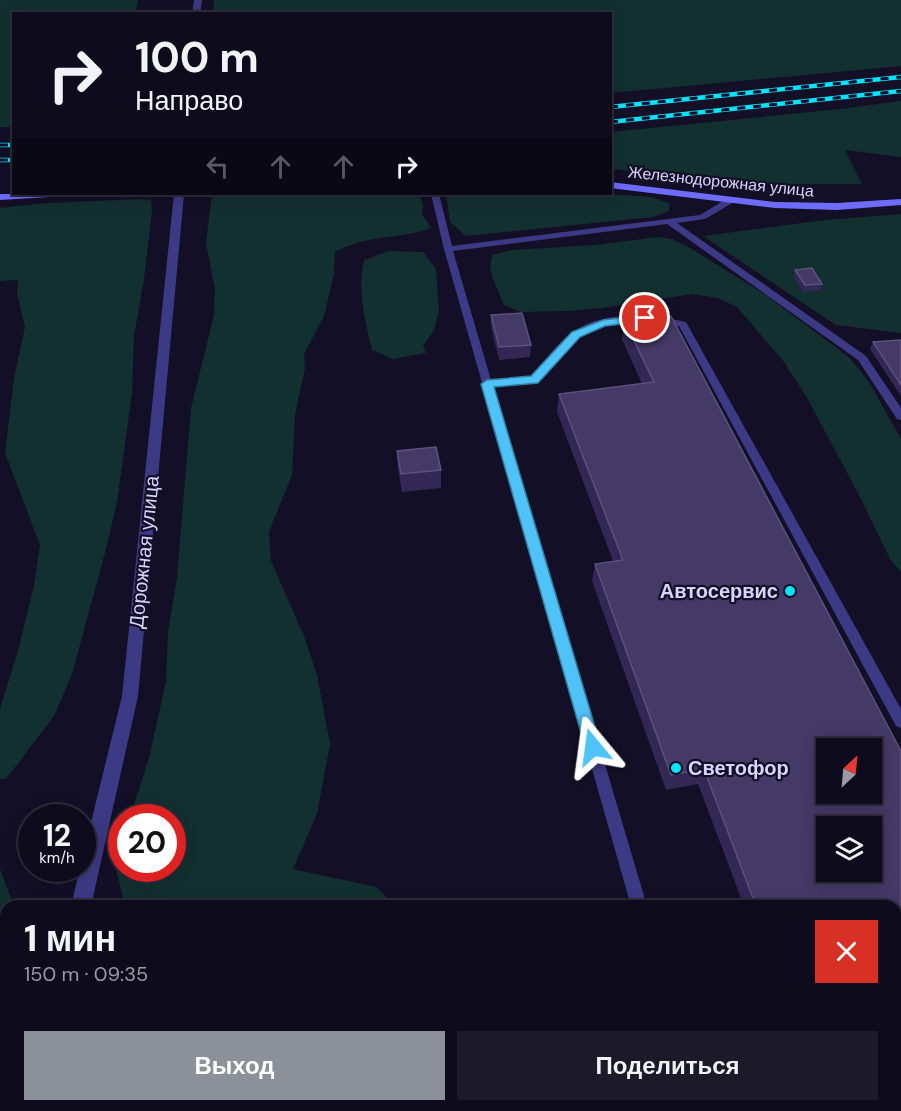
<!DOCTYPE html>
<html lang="ru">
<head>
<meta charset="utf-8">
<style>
  :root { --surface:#0e0b1c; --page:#1c1929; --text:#f1f3f6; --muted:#9b9ba3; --line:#2e2b3b; --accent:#8c9099 }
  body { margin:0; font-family:"DM Sans",sans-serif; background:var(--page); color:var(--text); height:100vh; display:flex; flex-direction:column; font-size:22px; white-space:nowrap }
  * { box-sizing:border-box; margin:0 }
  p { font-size:20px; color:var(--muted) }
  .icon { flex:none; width:33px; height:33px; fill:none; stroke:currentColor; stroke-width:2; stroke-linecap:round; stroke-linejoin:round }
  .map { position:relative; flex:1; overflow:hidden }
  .sheet { position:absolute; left:0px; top:900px; width:902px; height:212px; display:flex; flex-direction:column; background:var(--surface); border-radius:18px 18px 0 0; box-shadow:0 3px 15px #0003,0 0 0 2px var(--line) }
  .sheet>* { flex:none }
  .hud { position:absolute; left:12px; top:12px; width:600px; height:183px; border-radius:0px; box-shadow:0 3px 15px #0003,0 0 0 2px var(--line); background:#0e0b1c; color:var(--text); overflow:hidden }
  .needle { width:39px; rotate:26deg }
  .buttons { position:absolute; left:816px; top:738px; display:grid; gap:12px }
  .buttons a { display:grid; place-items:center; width:66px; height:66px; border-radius:0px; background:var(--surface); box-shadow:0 3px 15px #0003,0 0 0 2px var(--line); font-size:30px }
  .speed { position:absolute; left:18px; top:804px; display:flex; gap:12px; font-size:30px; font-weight:700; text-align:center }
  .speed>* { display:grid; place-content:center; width:78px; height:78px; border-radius:50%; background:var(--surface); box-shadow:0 3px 15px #0003,0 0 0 2px var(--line); line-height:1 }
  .speed small { font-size:15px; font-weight:400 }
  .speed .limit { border:9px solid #d22; background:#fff; color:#111 }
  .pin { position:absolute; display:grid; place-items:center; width:51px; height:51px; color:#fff; margin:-26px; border:3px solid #fff; border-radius:50%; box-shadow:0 2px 6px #0007 }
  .me { position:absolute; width:66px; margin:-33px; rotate:344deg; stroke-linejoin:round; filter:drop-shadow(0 0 4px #0008) }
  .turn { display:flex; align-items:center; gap:21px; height:126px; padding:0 24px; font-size:27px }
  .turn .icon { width:78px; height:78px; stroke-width:2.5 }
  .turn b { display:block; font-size:42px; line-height:51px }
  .lanes { display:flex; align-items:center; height:57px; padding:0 24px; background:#0003; justify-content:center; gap:30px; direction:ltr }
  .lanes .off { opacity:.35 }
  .round { display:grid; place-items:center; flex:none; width:63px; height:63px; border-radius:0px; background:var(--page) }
  .headline { display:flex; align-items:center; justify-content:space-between; height:102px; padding:0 24px }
  h1 { font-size:36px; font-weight:800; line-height:45px }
  .cta { display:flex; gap:12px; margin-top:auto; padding:12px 24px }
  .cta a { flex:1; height:69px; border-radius:0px; background:var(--accent); color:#fff; font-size:24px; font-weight:800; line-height:69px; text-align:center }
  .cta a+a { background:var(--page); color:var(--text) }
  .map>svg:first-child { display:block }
  .green { fill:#12302f }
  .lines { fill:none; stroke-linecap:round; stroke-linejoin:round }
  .service { fill:#3d3a85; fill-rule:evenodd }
  .minor { fill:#3d3a85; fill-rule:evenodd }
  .secondary { fill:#6f6bff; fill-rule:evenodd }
  .rail-casing { stroke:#00e5ff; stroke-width:4.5 }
  .rail { stroke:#130f26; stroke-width:3; stroke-dasharray:8; stroke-linecap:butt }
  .wall { fill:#312854 }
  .building { fill:#433a66; stroke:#5a527e; stroke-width:1.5; fill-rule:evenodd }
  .route { fill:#4fc3f7; stroke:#337fa1; stroke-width:1.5 }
  .poi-dot { fill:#00e5ff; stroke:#130f26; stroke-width:2 }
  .labels { text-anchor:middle; stroke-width:4.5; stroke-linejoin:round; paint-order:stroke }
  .far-street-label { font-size:16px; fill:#d9d4ff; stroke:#130f26 }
  .street-label { font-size:20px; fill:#d9d4ff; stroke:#130f26 }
  .poi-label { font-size:20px; font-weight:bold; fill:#d9d4ff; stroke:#130f26; text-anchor:end }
</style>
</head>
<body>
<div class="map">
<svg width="901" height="1111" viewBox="0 0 901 1111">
  <rect width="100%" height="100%" fill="#130f26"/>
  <path class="green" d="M0,0H138L135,13L14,14L13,127H0Z
    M214,0H901V66L611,93L610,14L213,13Z
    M901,101V157L845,150L862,184H766L611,169V132L840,109Z
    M230,194H419L423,204L422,214L431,228C397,240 368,234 335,252L334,274L324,316L304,354L305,368L295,415L292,475L269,532L271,561L304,636L317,675L330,744L317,814L293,869L376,887L396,906H125L115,865L121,846L122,868H172V818L130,817L149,758L166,681L168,631L177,577L191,408L214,315L215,290L206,243L212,195Z
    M446,194H607L651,197L669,203V211L653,217L466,236L450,222Z
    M140,199L151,200L152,211L144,279L134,336L132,393L117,502L106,549L72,674L54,716L6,779H0V709L19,647L34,585L40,545L5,453L14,378L25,327L17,294L18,280L0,281V208L47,203Z
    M901,214V333L836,325L703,236L825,220Z
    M658,237L672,239L690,248L766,295L850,358L869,382L901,439V572L890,559L860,497L806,396L784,362L737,307L718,298L692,294L602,308L569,311L521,312L504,305L493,279L490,267L492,255L512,250L595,245Z
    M389,251L423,252L436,269L439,311L434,330L423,346L426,353L393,359L372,350C365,320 357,291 364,260Z
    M0,869L11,898L9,906H6V925L0,958Z
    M86,1106H463V1111H84Z"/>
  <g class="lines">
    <path class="service" d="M431,194H439L452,246L700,215L728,198H734V202L705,219L677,223L866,356L901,408V420L897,419L858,360L667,224L453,251L491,380L531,377C544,362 556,344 573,332C603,310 652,314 686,322L901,709V728L896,726L679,326C647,322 607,316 579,337C563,349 551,367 538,382L493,387L647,906H631L444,249Z"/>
    <path class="minor" d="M194,0H202L200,14H192Z
      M174,194H184L138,696L91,906H71L80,868H82V859L122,696Z
      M20,1106H42L40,1111H18Z"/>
    <path class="secondary" d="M610,182L775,202L837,203L901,199V205L837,210L775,208L610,188Z
      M0,194H54L49,197L0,200Z"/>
    <defs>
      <path id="rail" d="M610,107L901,77
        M610,122L901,91
        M0,145H14
        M0,160H14"/>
    </defs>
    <use href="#rail" class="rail-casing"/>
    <use href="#rail" class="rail"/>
  </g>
  <path class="wall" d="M795,270L822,284L820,290L803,292L793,276Z
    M491,315L531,345L530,357L499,360L491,327Z
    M625,322L901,751V1098L896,1099V906H744L698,784L666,790L592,581L595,564L613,561L557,412L559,394L642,384L622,339Z
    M901,340V396L870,349L873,342Z
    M397,451L441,470V488L402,492L398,469Z
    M818,1106H867L842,1111H821Z"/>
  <path class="building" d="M812,268L822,284L805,285L795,270Z
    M522,313L531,345L499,347L491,315Z
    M671,316L901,751V1092L896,1093V906H756L704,769L671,775L595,564L623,560L559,394L654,382L625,322ZM826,748H872V794H826ZM826,826H872V872H826Z
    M901,340V385L873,342Z
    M436,447L441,470L401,474L397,451Z"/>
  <path class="route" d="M645,315L649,316V321L605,326L580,337L538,383L494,387L601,747L598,752L593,754L587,752L585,747L481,384L487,380L531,376L572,332L603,320Z"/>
  <g class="poi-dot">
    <circle cx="790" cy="591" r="6"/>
    <circle cx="676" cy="768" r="6"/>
  </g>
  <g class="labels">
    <g class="far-street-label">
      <text transform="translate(721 181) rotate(6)" y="6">Железнодорожная улица</text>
    </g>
    <g class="street-label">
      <text transform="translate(144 552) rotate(-84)" y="7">Дорожная улица</text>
    </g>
    <g class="poi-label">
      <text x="778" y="598">Автосервис</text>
      <text x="688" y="775" text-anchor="start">Светофор</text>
    </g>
  </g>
</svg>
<div class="buttons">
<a><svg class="needle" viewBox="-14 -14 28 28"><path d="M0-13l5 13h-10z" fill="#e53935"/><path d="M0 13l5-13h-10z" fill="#9b9ba3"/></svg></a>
<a><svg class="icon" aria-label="layers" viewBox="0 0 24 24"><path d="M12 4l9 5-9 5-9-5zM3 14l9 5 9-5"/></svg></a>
</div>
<div class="speed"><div>12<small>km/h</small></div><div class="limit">20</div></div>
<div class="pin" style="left:645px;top:318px;background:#d93025"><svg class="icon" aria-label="arrive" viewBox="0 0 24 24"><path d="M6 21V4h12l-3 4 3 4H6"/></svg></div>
<svg class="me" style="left:593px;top:747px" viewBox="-20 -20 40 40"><path d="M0-17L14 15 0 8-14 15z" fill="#4fc3f7" stroke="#fff" stroke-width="4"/></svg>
<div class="hud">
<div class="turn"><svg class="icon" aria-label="right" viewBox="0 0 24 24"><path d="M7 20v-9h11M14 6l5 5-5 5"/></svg><div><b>100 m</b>Направо</div></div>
<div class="lanes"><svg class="icon off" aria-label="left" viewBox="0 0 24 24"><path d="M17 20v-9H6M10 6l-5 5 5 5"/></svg><svg class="icon off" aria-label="ahead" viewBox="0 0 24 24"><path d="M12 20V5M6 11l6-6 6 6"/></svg><svg class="icon off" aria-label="ahead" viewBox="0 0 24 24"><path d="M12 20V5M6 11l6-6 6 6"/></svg><svg class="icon" aria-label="right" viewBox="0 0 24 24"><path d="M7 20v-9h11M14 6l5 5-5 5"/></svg></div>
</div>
<section class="sheet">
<div class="headline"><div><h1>1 мин</h1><p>150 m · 09:35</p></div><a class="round" style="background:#d93025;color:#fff"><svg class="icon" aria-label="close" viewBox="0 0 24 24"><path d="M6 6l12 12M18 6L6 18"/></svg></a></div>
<div class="cta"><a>Выход</a><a>Поделиться</a></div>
</section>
</div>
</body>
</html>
